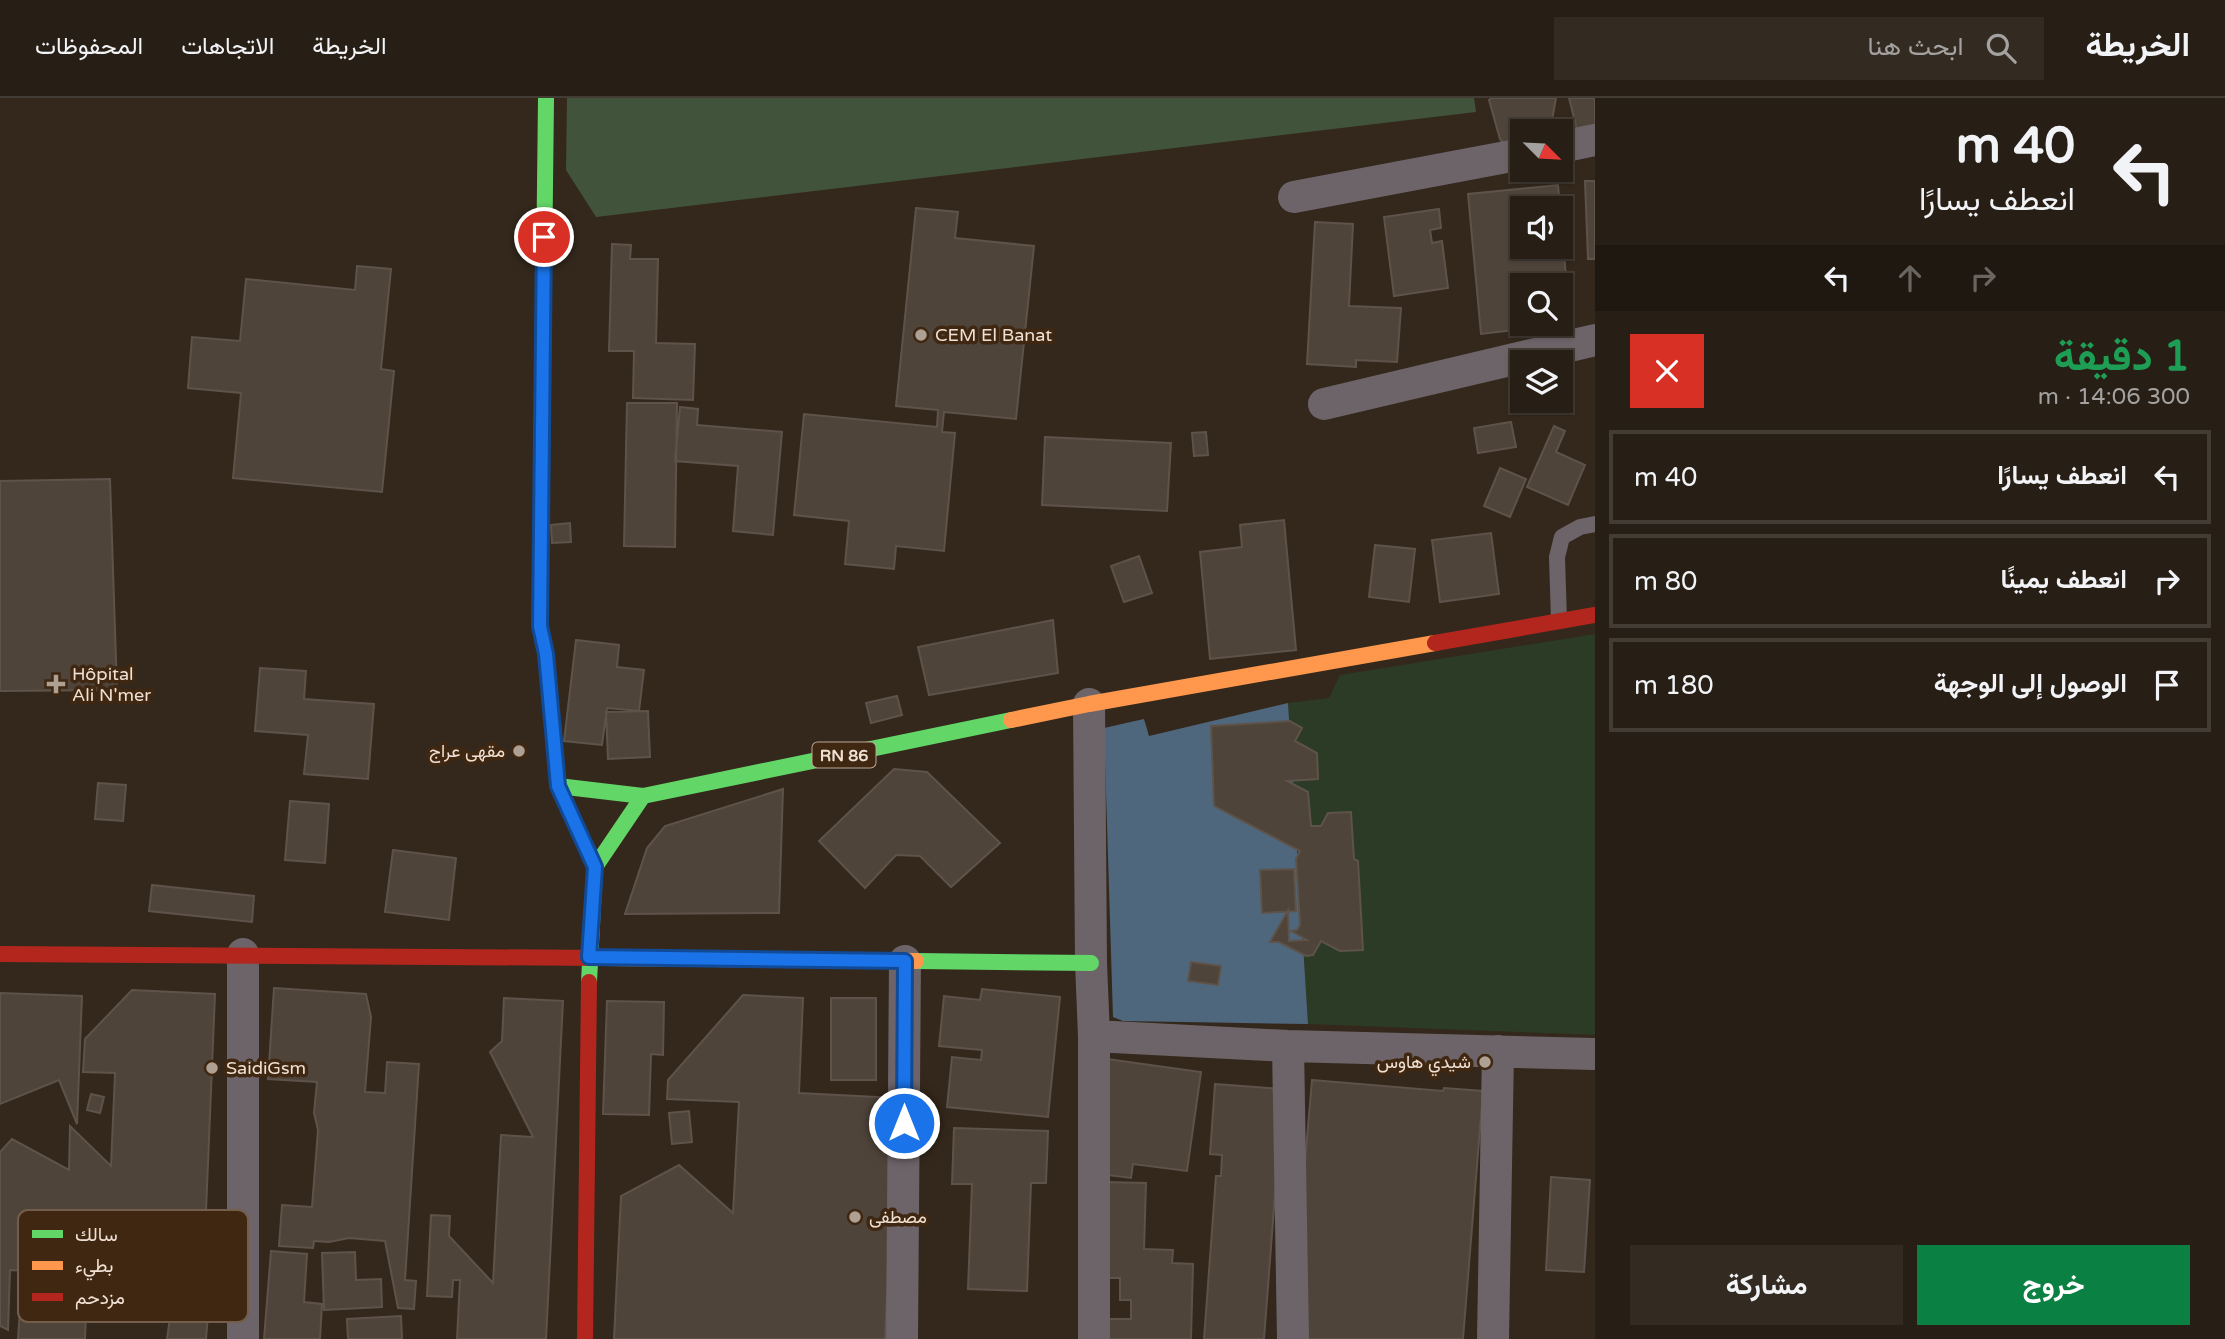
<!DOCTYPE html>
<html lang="ar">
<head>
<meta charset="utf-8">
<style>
  :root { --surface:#271e15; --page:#332b22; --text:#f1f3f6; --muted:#a4a2a0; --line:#433c34; --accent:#0b8043 }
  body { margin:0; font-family:"Varela Round",Vazirmatn,sans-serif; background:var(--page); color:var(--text); direction:rtl; height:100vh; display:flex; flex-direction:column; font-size:26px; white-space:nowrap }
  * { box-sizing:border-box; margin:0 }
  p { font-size:23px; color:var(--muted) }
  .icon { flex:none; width:38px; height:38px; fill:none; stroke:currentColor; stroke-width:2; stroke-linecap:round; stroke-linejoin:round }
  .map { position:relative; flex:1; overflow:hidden; direction:ltr }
  .panel { display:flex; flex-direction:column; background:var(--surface); width:630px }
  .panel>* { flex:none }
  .banner { background:#271e15; color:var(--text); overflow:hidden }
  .needle { width:46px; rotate:114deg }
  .controls { position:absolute; left:1510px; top:21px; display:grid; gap:14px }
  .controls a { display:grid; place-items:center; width:63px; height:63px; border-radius:0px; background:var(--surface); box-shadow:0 2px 5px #0004,0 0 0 2px var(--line); font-size:35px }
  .pin { position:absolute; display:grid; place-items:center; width:60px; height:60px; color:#fff; margin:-30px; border:4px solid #fff; border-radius:50%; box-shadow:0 2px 7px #0007 }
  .me { position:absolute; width:77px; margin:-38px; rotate:0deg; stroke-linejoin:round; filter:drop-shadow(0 0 5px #0008) }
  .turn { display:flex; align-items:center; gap:24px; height:147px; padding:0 35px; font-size:32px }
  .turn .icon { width:91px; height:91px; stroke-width:2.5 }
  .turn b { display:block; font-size:49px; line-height:60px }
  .lanes { display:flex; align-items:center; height:66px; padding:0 35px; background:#0003; justify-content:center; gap:35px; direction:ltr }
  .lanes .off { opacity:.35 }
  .round { display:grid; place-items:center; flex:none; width:74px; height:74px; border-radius:0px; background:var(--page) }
  .overview { display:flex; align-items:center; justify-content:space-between; height:119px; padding:0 35px }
  h1 { font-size:42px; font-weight:700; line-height:52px; color:#1e9e55 }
  .action { display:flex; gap:14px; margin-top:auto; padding:14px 35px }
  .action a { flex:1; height:80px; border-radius:0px; background:var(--accent); color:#fff; font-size:28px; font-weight:700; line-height:80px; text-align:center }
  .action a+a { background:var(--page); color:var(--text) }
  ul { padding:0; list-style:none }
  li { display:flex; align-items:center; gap:21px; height:94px; margin:0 14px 10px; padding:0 21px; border:4px solid var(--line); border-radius:0px }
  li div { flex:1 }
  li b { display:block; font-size:26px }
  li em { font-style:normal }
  header { display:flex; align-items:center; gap:42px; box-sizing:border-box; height:98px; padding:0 35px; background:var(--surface); border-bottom:2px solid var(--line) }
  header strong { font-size:33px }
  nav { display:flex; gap:38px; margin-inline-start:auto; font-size:24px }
  .search { width:490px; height:63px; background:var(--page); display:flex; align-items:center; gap:18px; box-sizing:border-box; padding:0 24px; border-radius:0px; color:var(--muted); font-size:26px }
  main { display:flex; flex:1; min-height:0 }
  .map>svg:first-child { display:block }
  .green { fill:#2b3b26 }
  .forest { fill:#41533b }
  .water { fill:#4f677c }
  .building { fill:#4f443a; stroke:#5e534a; stroke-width:2 }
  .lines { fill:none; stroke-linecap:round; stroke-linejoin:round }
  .lane { stroke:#6c6468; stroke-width:16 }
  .street { stroke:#6c6468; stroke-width:32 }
  .fast { stroke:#63d668; stroke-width:16 }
  .slow { stroke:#ff974d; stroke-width:16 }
  .jam { stroke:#b3261e; stroke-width:16 }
  .route-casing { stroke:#114b97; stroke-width:18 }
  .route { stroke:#1a73e8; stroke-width:12 }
  .poi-dot { fill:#aea093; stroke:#3f2711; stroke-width:2.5 }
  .labels { text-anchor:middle; stroke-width:7; stroke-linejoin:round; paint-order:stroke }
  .shield { fill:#3f2711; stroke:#bba899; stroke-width:2 }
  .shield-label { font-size:16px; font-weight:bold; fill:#f0e0d3 }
  .poi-label { font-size:18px; fill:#f0e0d3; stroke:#3f2711; text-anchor:start }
  .key { fill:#3f2711; stroke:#745e4b; stroke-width:2 }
  .key-label { font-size:19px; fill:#f0e0d3 }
</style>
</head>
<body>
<header>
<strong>الخريطة</strong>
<div class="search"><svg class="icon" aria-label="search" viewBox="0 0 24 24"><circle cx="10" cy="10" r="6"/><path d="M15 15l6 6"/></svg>ابحث هنا</div>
<nav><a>الخريطة</a><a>الاتجاهات</a><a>المحفوظات</a></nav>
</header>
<main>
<section class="panel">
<div class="banner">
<div class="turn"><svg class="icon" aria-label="left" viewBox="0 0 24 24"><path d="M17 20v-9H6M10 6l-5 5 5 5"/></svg><div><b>40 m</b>انعطف يسارًا</div></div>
<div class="lanes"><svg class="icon" aria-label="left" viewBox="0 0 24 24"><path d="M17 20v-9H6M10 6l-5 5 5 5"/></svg><svg class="icon off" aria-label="ahead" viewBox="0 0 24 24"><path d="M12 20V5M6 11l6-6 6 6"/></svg><svg class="icon off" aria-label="right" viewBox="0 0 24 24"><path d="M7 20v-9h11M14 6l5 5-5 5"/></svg></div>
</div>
<div class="overview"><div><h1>1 دقيقة</h1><p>300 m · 14:06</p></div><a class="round" style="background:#d93025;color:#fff"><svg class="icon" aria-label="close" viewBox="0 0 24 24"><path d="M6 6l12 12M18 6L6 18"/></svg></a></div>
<ul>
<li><svg class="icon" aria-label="left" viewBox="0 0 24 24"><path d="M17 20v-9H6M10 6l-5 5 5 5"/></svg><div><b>انعطف يسارًا</b></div><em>40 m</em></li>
<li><svg class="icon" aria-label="right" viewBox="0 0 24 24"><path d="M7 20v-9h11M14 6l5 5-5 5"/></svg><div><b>انعطف يمينًا</b></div><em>80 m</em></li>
<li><svg class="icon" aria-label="arrive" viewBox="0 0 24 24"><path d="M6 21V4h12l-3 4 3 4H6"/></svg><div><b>الوصول إلى الوجهة</b></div><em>180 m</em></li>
</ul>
<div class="action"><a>خروج</a><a>مشاركة</a></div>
</section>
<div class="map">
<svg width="1595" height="1241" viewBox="0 0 1595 1241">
  <rect width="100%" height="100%" fill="#34281c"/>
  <path class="green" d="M1595,536V937L1308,926L1288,605L1329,600L1340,577Z"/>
  <path class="forest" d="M567,0H1474L1476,14L596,119L566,72Z"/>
  <path class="water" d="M1288,605L1308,926L1123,923L1113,919L1104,630L1144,621L1149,638Z"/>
  <path class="building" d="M1492,0H1556L1550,33H1522V47L1507,51L1500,41L1489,2Z
    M1569,0H1595V52L1583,55Z
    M1585,83H1595V161H1588Z
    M1558,87L1560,110H1522V149H1561V121L1566,179L1527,183L1528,187H1522V226H1531L1532,230L1481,236L1468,96Z
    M916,110L958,114L955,140L1034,148L1016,321L944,314L942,334L955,335L944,453L896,448L894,471L845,466L849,423L794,417L804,316L937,329L938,312L896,308Z
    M1439,111L1441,130L1430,132L1432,145L1442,143L1448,190L1394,198L1384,119Z
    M1315,124L1353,126L1349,208L1401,210L1397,264L1356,262V269L1307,266Z
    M612,146L631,147L630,161H658L656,245L695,246L693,302L633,300L634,253H609Z
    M357,168L391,171L381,271L394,273L382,394L233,380L241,295L188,290L192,239L240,243L246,181L355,192Z
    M627,305H677L675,449L624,448Z
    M680,309L698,311L697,327L782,334L773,437L733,433L738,368L675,363Z
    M1511,324L1516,349L1478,355L1474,330Z
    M1554,328L1565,333L1556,354L1585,367L1568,407L1527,389Z
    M1206,334L1208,357L1194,358L1192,335Z
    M1045,339L1171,345L1167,413L1042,407Z
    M1500,370L1526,381L1510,419L1484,408Z
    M110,381L117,592L0,593V383Z
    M1284,422L1296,552L1210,561L1200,454L1242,449L1240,427Z
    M570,425L571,444L552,445L551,427Z
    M1491,435L1499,496L1440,504L1432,442Z
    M1375,447L1415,451L1409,504L1369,499Z
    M1139,458L1152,495L1124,504L1111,468Z
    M1053,522L1058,575L929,597L918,549Z
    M576,542L619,547L617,569L644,572L639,613L607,610L602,647L564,643Z
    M260,570L306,573L304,601L374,606L368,681L304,676L308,637L255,633Z
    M897,598L902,617L871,625L866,605Z
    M648,613L650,659L608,661L606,614Z
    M1290,623L1302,630L1295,643L1317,655L1318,681L1287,683L1308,694L1311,728H1321L1328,715L1351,714L1354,761L1358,763L1363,852L1340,853L1321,843L1313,857L1306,858L1279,844H1270L1288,812L1289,843L1307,842L1291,833L1297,832L1300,827L1296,761L1300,753L1214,708L1211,628Z
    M894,671L927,674L1000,745L951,789L920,758L896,757L865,790L819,743Z
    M98,685L126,687L123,723L95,721Z
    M783,691L779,815L625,816L647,750L665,728Z
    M290,703L329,706L325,765L285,762Z
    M393,752L456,760L449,822L385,814Z
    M1294,771L1296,813L1262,815L1260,772Z
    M152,787L254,798L252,824L149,813Z
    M1191,864L1221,868L1218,887L1188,883Z
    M274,890L366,896L371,919L365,994L385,995L387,964L419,966L405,1182L416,1183L414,1211L398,1210L385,1143L349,1140L329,1144L314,1143L313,1150L279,1148L282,1107L312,1109L318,1032L314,1015L317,984L268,981Z
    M982,891L1060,899L1048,1019L947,1009L952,959L981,962L982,952L939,948L944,898L980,902Z
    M132,892L215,896L202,1210L118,1207L96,1151L148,1179L123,1117L84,1115L81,1175L10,1172L8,1232L0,1228V1054L12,1041L69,1072L70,1028L111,1068L115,975L83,974L85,941Z
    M0,895L82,898L77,1026L59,982L0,1006Z
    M743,897L803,900L799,995L896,1000L885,1241H614L621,1098L679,1067L733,1115L739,1004L667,1001L668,982Z
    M504,900L563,903L546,1241H457L460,1182H453L452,1199L427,1198L431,1117L450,1118L449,1138L493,1185L501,1037L533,1039L490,954L502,943Z
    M831,900H876V982H831Z
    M607,903L664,904L663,957L651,956L649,1017L603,1016Z
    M1107,961L1201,974L1187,1073L1133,1066L1131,1080L1091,1075Z
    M1312,982L1443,993L1444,990L1483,993L1463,1241H1290Z
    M1215,986L1283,991L1264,1241H1204L1216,1078H1221L1222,1057L1210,1056Z
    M91,996L104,999L100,1015L87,1012Z
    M689,1013L692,1044L672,1046L669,1015Z
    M954,1030L1048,1033L1046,1085H1031L1027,1193L968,1191L972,1086H952Z
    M1551,1079L1590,1082L1584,1174L1546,1172Z
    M1106,1084L1146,1085L1144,1151L1173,1152L1172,1165L1193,1166L1191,1241H1104L1105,1221H1131V1202H1120V1180H1104Z
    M271,1153L307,1156L304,1204L322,1206L320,1241H264Z
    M355,1154L356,1182L381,1181L382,1209L324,1212L322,1155Z
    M20,1212L86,1216L85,1241H18Z
    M171,1212L208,1216L206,1241H167Z
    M401,1218L402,1241H348L347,1221Z"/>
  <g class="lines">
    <path class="lane" d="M1559,523L1557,459L1562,439L1580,429L1595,426"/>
    <path class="street" d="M1561,49L1595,42
      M1294,99L1522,56
      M1324,306L1595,242
      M1089,606L1091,865L1094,938V1241
      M243,856V1241
      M1094,938L1288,948L1595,956
      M1288,948L1293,1241
      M902,1241L905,863
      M1493,1241L1498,953"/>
    <path class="fast" d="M546,0L540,528L546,556L550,600
      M558,688L643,698
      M916,863L1091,865
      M589,884L595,769L643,698L1011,622"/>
    <path class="slow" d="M550,600L558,688L595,769
      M1011,622L1089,606L1435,545
      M604,860L916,863"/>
    <path class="jam" d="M1435,545L1595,517
      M0,856L604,860
      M585,1241L589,884"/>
  </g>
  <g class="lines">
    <defs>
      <path id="route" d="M544,139L540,528L546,556L558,688L595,769L589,859L905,863L904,1025"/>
    </defs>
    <use href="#route" class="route-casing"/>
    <use href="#route" class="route"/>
  </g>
  <g class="poi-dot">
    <circle cx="921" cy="237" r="7"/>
    <path d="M52.5 575.5h7v7h7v7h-7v7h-7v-7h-7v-7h7z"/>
    <circle cx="519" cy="653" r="7"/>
    <circle cx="1485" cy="964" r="7"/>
    <circle cx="212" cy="970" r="7"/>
    <circle cx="855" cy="1119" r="7"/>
  </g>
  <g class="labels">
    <rect class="shield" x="812.5" y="644.5" width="63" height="25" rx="5"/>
    <g class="shield-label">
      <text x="844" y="663">RN 86</text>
    </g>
    <g class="poi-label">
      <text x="935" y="243">CEM El Banat</text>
      <text x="72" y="582">Hôpital<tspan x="72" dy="21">Ali N'mer</tspan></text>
      <text x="505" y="659" text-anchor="end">مقهى عراج</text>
      <text x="1471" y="970" text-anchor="end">شيدي هاوس</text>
      <text x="226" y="976">SaidiGsm</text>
      <text x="869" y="1125">مصطفى</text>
    </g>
  </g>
  <rect x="18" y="1112" width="230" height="112" rx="10" class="key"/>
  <rect x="32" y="1132" width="31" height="8" fill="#63d668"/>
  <rect x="32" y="1163" width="31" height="9" fill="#ff974d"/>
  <rect x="32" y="1195" width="31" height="8" fill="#b3261e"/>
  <g class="key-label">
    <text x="75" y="1143">سالك</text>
    <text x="75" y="1174">بطيء</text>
    <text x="75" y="1206">مزدحم</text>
  </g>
</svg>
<div class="controls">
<a><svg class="needle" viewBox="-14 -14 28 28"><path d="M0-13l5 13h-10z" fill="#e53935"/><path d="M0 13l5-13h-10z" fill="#a4a2a0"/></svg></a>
<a><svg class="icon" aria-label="sound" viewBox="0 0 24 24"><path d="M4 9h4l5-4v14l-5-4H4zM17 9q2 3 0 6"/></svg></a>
<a><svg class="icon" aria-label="search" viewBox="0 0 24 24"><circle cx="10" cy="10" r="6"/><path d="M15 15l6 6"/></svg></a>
<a><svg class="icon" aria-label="layers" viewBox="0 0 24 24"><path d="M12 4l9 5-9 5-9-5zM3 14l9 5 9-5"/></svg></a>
</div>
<div class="pin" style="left:544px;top:139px;background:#d93025"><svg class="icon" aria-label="arrive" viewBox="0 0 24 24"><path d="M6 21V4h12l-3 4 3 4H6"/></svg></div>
<svg class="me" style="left:904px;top:1025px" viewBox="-20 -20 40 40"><circle r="17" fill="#1a73e8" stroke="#fff" stroke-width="3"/><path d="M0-11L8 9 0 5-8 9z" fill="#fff"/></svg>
</div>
</main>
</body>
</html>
